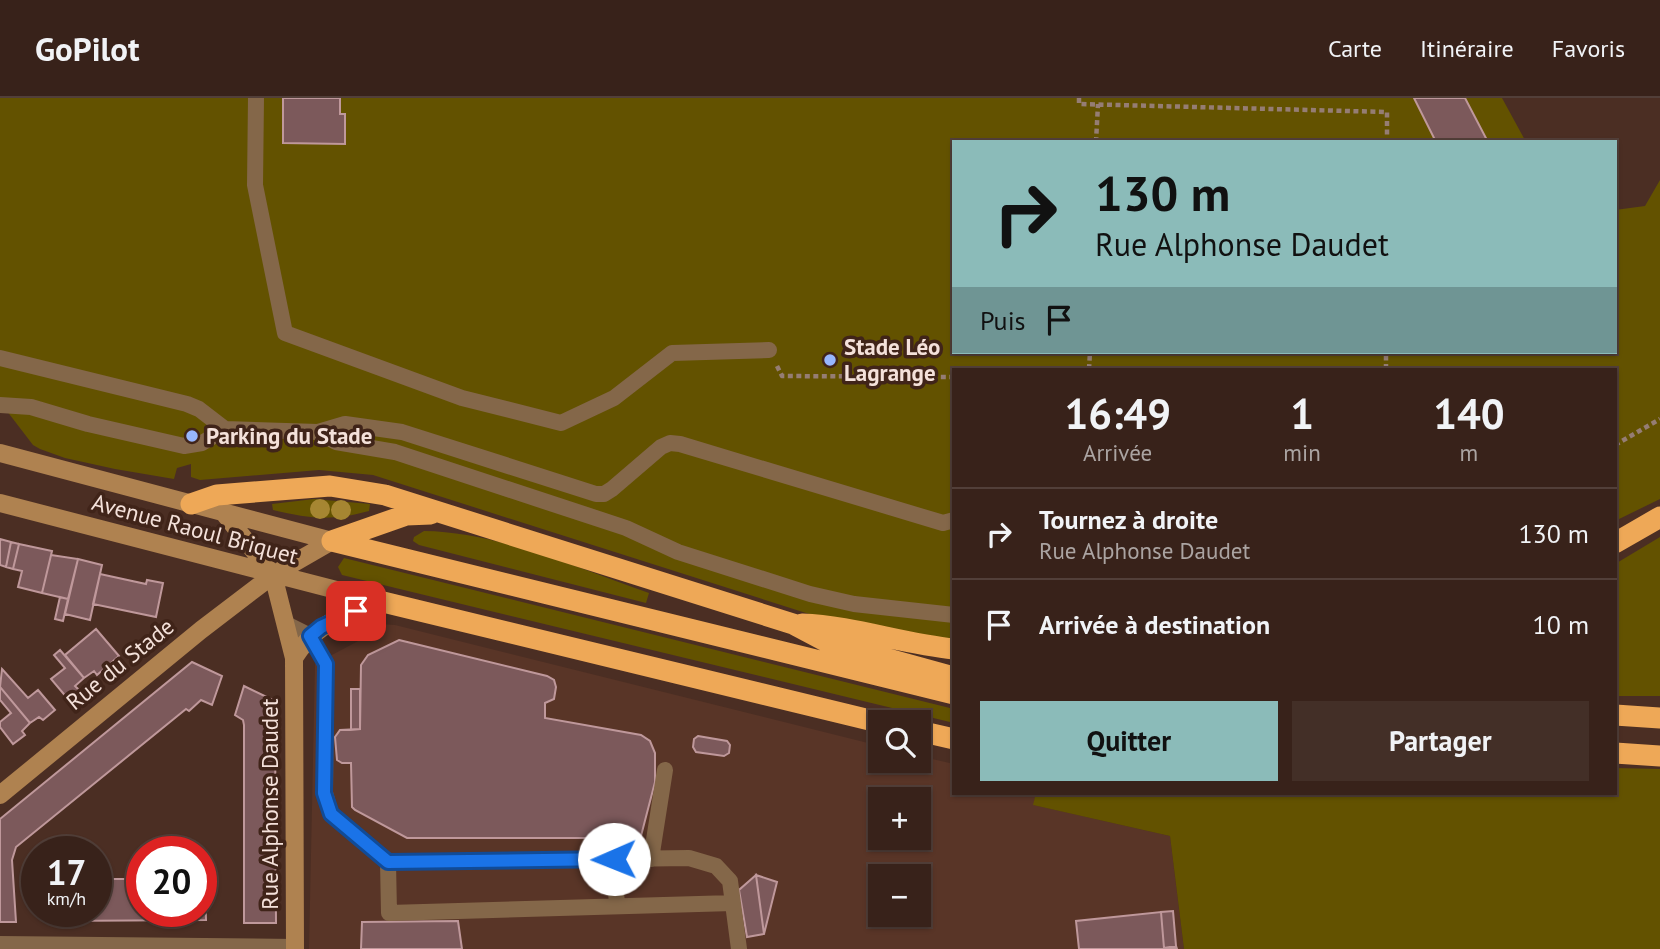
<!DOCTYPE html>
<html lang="fr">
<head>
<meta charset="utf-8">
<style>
  :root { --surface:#38221a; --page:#432f27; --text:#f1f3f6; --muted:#aba4a2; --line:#523f39; --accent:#8bbbb9 }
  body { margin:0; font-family:"PT Sans",sans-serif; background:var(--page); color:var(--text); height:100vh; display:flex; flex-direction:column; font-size:26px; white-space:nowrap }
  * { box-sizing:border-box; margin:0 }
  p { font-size:23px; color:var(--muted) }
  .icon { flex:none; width:38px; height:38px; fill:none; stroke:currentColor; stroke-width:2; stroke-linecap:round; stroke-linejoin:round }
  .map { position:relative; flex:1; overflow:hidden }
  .drawer { position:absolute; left:952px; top:270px; width:665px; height:427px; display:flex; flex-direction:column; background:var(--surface); border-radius:0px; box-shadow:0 2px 5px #0004,0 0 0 2px var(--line) }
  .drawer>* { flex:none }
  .guide { position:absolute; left:952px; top:42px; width:665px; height:214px; border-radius:0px; box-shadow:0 2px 5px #0004,0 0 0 2px var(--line); background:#8bbbb9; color:#111; overflow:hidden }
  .buttons { position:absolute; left:868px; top:612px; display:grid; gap:14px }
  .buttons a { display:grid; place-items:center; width:63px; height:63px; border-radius:0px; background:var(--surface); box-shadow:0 2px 5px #0004,0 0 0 2px var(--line); font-size:35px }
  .speed { position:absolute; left:21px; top:738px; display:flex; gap:14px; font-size:35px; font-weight:700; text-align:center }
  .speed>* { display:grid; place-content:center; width:91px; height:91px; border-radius:50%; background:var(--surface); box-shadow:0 2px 5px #0004,0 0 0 2px var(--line); line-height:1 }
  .speed small { font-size:18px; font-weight:400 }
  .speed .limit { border:10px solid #d22; background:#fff; color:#111 }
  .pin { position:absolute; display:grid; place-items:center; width:60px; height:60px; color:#fff; margin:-30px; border-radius:14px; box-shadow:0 4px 10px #0006 }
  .me { position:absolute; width:77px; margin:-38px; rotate:269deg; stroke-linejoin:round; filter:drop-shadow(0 0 5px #0008) }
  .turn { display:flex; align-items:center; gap:24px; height:147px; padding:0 28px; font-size:32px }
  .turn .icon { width:91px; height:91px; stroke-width:2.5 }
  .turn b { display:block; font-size:49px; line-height:60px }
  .then { display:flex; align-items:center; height:66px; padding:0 28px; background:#0003; gap:14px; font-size:26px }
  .eta { display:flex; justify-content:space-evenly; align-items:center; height:119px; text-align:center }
  .eta b { font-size:42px; font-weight:700; line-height:49px }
  .action { display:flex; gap:14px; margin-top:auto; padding:14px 28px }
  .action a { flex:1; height:80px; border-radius:0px; background:var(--accent); color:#111; font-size:28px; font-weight:700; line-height:80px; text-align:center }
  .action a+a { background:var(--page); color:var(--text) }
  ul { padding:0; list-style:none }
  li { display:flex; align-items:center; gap:21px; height:91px; padding:0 28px; border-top:2px solid var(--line) }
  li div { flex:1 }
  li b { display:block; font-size:26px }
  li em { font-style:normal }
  header { display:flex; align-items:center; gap:42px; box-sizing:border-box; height:98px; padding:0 35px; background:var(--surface); border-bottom:2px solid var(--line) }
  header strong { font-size:33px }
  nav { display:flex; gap:38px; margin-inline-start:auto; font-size:24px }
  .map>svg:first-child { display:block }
  .built { fill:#593527; fill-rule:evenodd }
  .green { fill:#635200 }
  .building { fill:#7c595b; stroke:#bf989b; stroke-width:2 }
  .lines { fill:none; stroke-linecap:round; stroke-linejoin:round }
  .path { stroke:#957d74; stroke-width:4.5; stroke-dasharray:5 3.5; stroke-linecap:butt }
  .service { stroke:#846749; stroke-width:16 }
  .secondary { stroke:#af8250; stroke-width:18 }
  .motorway { stroke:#eea857; stroke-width:21 }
  .tree { fill:#a68632 }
  .route-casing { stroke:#114b97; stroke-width:18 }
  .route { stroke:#1a73e8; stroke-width:12 }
  .poi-dot { fill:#97b6fd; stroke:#402419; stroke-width:2.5 }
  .labels { text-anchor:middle; stroke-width:7; stroke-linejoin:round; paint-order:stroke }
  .poi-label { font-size:23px; font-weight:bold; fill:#f4e1da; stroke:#402419; text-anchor:start }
  .street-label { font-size:23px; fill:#f4e1da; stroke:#402419 }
</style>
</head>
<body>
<header>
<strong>GoPilot</strong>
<nav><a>Carte</a><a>Itinéraire</a><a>Favoris</a></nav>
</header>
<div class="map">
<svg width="1660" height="851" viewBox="0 0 1660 851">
  <rect width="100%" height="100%" fill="#4b2e23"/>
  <path class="built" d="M381,526L395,527L880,648V663H919V658L954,666V695H1036L1034,707L1170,738L1184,851H309L315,566L362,541ZM880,702H919V740H880ZM880,779H919V817H880Z"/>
  <path class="green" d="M0,0H1502L1526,44H954V254H1615V112L1645,108L1660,82V401L1615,423V271H954V545L853,528L806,515L373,377L319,372L200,382L191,379V366L177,370L174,381L115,371L65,360L40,351L33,347L0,304Z
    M314,401L370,406L369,413C332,423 311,421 273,412L272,406Z
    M424,433C499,434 579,471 649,495L646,505L419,447L413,443L414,439Z
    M1660,439V598H1615V466Z
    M344,460L954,611V625L342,477L338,469Z
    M1615,670L1660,671V851H1184L1170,738L1033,707L1036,695H1615Z"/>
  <path class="building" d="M283,0H340V16H345V46L283,45Z
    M1414,0H1465L1488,44H1436Z
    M0,441L11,444L6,469L0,467Z
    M11,444L19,446L13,471L6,469Z
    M19,446L52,453L42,495L18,489L22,473L13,471Z
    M51,457L78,461L68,501L42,495Z
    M78,461L102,467L90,522L65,516Z
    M100,476L146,486L147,482L163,485L156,519L93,506Z
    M60,499L68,501L63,523L55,521Z
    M96,531L119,558L97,577L94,573L84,580L65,557Z
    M399,542L547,578L554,582L556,589L554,601L545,605V620L641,637L650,643L655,655V684L641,738L638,740H407L355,712L352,709L351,665H342L337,662L335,639L340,632L360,631L361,567L368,557Z
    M60,552L84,580L75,588L79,592L68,601L51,581L65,570L54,557Z
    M192,564L222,578L212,607L201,602L189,613L186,611L16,749L12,762L16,824H0V721Z
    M2,571L28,600L38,592L55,612L43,622L39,619L30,625L0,589Z
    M244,588L275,603L276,825H244V627L243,622L235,617Z
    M0,589L30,625L22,633L25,637L13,646L0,629V624L11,615L0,602Z
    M351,591H360V631L351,632Z
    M698,638L727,643L730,647L729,655L724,658L696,654L693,649L694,641Z
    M756,777L777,784L764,836Z
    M756,777L764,836L747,839L739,792Z
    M201,780H205L206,822L52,823V814H96V781H142V814H201Z
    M1173,813L1176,848L1164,850L1161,814Z
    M1161,814L1164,850L1176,848L1177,851H1079L1076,823Z
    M458,823L462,851H361L362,824Z"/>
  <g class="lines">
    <path class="path" d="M1079,0V6L1387,14V44
      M1096,44L1098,6
      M777,268L782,278L954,279
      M1089,271L1090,254
      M1386,271V254
      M1615,347L1660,321"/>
    <path class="service" d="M256,0L255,87L285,235L462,300L561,325L614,300L672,255L769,252
      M0,260L187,306L199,311L225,331
      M0,307L31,309L88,326L184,348L202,345L225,331L318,334L345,326L402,334L596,396H604L612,391L661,349L670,345L680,346L943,425L954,422
      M318,334L336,344L395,354L626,430L678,454L810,496L854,506L954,517
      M286,526L310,538L326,566L325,695L331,716L388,764L689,760L716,768L730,783L739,851
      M614,761L617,808
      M651,761L665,672
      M388,764L389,815L733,805
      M0,846L295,849"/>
    <path class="secondary" d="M0,355L332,443
      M0,405L379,503
      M223,414L273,477L294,560L295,851
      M294,560C316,525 343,518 379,503
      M0,697L201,532L273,477L332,443"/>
    <path class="motorway" d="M191,406L217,397L330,388L385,397L793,526L827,544L954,579
      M332,443L954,596
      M332,443L406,417L431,416
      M1615,445L1660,419
      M379,503L882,625
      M802,526C853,528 903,546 954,551
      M1615,617L1660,620
      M919,633L954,641
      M1615,655L1660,658"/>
  </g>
  <g class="tree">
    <circle cx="320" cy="411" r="10"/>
    <circle cx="341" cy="412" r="10"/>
  </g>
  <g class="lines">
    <defs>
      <path id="route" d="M356,513L321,529L310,538L326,566L324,695L331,716L388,764L614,761"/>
    </defs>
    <use href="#route" class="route-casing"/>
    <use href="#route" class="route"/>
  </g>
  <g class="poi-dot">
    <circle cx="830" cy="262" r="7"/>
    <circle cx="192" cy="338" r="7"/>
  </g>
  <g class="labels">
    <g class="poi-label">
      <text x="844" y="257">Stade Léo<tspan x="844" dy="26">Lagrange</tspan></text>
      <text x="206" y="346">Parking du Stade</text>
    </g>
    <g class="street-label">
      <text transform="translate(195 431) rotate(15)" y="8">Avenue Raoul Briquet</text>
      <text transform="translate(120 566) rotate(-39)" y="8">Rue du Stade</text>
      <text transform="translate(270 706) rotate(-90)" y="8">Rue Alphonse Daudet</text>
    </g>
  </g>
</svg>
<div class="buttons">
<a><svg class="icon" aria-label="search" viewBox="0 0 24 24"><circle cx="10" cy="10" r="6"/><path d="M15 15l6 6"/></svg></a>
<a>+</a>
<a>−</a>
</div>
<div class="speed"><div>17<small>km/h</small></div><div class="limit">20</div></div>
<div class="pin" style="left:356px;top:513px;background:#d93025"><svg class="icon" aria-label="arrive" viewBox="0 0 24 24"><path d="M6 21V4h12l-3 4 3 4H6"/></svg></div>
<svg class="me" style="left:614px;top:761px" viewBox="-20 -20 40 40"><circle r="19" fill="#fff"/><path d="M0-13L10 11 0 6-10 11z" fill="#1a73e8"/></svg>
<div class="guide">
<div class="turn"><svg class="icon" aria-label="right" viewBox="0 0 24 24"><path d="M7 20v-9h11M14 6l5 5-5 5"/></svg><div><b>130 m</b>Rue Alphonse Daudet</div></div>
<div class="then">Puis<svg class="icon" aria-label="arrive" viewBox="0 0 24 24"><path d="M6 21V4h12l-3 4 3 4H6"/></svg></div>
</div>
<section class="drawer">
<div class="eta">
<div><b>16:49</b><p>Arrivée</p></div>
<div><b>1</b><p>min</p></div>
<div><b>140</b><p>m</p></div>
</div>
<ul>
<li><svg class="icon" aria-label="right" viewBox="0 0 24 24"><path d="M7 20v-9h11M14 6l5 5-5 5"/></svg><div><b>Tournez à droite</b><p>Rue Alphonse Daudet</p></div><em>130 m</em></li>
<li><svg class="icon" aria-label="arrive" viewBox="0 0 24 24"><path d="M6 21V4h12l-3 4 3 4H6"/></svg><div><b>Arrivée à destination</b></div><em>10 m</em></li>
</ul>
<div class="action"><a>Quitter</a><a>Partager</a></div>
</section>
</div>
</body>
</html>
